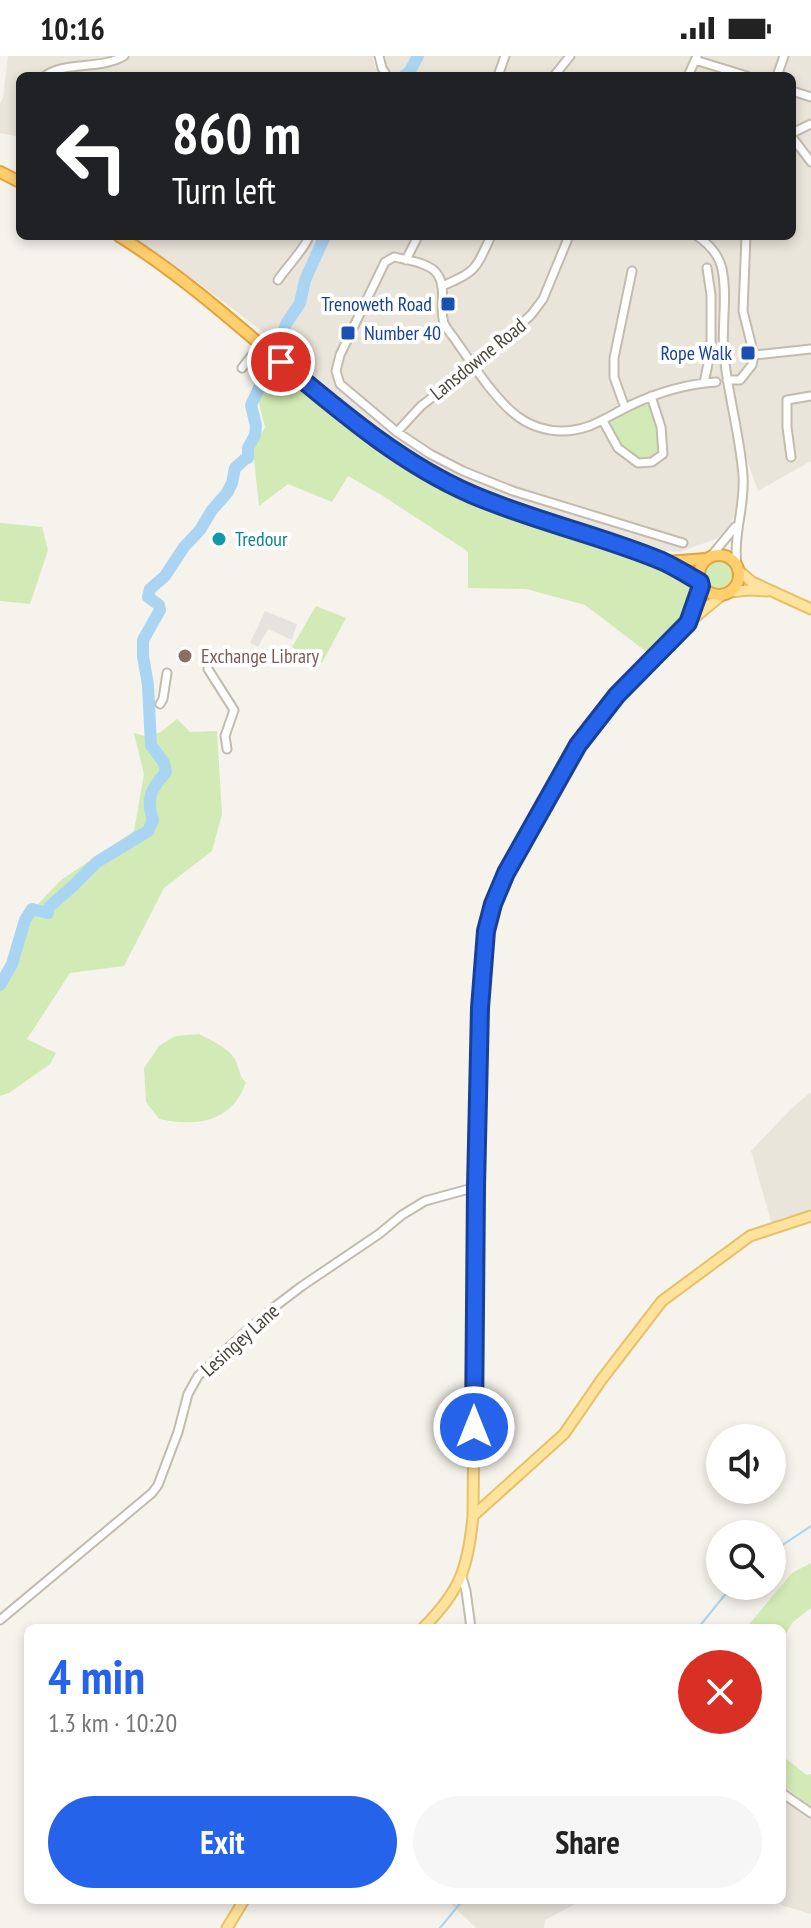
<!DOCTYPE html>
<html lang="en">
<head>
<meta charset="utf-8">
<style>
  :root { --surface:#fff; --page:#f6f6f6; --text:#222; --muted:#767676; --accent:#2563eb }
  body { margin:0; font-family:"PT Sans Narrow",sans-serif; background:var(--page); color:var(--text); height:100vh; display:flex; flex-direction:column; font-size:30px; white-space:nowrap }
  * { box-sizing:border-box; margin:0 }
  p { font-size:26px; color:var(--muted) }
  .icon { flex:none; width:44px; height:44px; fill:none; stroke:currentColor; stroke-width:2; stroke-linecap:round; stroke-linejoin:round }
  .map { position:relative; flex:1; overflow:hidden }
  .details { position:absolute; left:24px; top:1568px; width:762px; height:280px; display:flex; flex-direction:column; background:var(--surface); border-radius:12px; box-shadow:0 4px 12px #0003 }
  .details>* { flex:none }
  .guide { position:absolute; left:16px; top:16px; width:780px; height:168px; border-radius:12px; box-shadow:0 4px 12px #0003; background:#202124; color:#fff; overflow:hidden }
  .buttons { position:absolute; left:706px; top:1368px; display:grid; gap:16px }
  .buttons a { display:grid; place-items:center; width:80px; height:80px; border-radius:50%; background:var(--surface); box-shadow:0 4px 12px #0003; font-size:40px }
  .pin { position:absolute; display:grid; place-items:center; width:68px; height:68px; color:#fff; margin:-34px; border:4px solid #fff; border-radius:50%; box-shadow:0 2px 8px #0007 }
  .me { position:absolute; width:88px; margin:-44px; rotate:0deg; stroke-linejoin:round; filter:drop-shadow(0 0 6px #0008) }
  .turn { display:flex; align-items:center; gap:28px; height:168px; padding:0 24px; font-size:36px }
  .turn .icon { width:104px; height:104px; stroke-width:2.5 }
  .turn b { display:block; font-size:56px; line-height:68px }
  .round { display:grid; place-items:center; flex:none; width:84px; height:84px; border-radius:42px; background:var(--page) }
  .headline { display:flex; align-items:center; justify-content:space-between; height:136px; padding:0 24px }
  h1 { font-size:48px; font-weight:700; line-height:60px; color:var(--accent) }
  .action { display:flex; gap:16px; margin-top:auto; padding:16px 24px }
  .action a { flex:1; height:92px; border-radius:48px; background:var(--accent); color:#fff; font-size:32px; font-weight:700; line-height:92px; text-align:center }
  .action a+a { background:var(--page); color:var(--text) }
  .status { display:flex; justify-content:space-between; align-items:center; height:56px; padding:0 40px; background:var(--surface); direction:ltr }
  .status svg { height:22px; fill:currentColor }
  .map>svg:first-child { display:block }
  .residential { fill:#eae5da }
  .green { fill:#d2eab5 }
  .parking { fill:#e5e3e0 }
  .lines { fill:none; stroke-linecap:round; stroke-linejoin:round }
  .stream { stroke:#a9d4f2; stroke-width:2 }
  .river { stroke:#a9d4f2; stroke-width:12 }
  .minor-casing { stroke:#c2bbae; stroke-width:11 }
  .major-casing { stroke:#e6c16a; stroke-width:13 }
  .highway-casing { stroke:#e0a43c; stroke-width:14 }
  .minor { stroke:#fff; stroke-width:7 }
  .major { stroke:#ffe39c; stroke-width:9 }
  .highway { stroke:#ffcf6e; stroke-width:10 }
  .route-casing { stroke:#184099; stroke-width:20 }
  .route { stroke:#2563eb; stroke-width:14 }
  .transit-dot { fill:#1a4fb4; stroke:#fff; stroke-width:3 }
  .culture-dot { fill:#0f9aa8; stroke:#fff; stroke-width:3 }
  .education-dot { fill:#8d6e63; stroke:#fff; stroke-width:3 }
  .labels { text-anchor:middle; stroke-width:8; stroke-linejoin:round; paint-order:stroke }
  .transit-label { font-size:20px; fill:#164399; stroke:#fff; text-anchor:end }
  .street-label { font-size:20px; fill:#4b4439; stroke:#fff }
  .culture-label { font-size:20px; fill:#0d838f; stroke:#fff; text-anchor:start }
  .education-label { font-size:20px; fill:#785e54; stroke:#fff; text-anchor:start }
</style>
</head>
<body>
<div class="status"><b>10:16</b><svg viewBox="0 0 49 12"><path d="M0 12V9h3v3zM5 12V6h3v6zM10 12V3h3v9zM15 12V0h3v12zM26 1h20v11H26zM47 4h2v5h-2z"/></svg></div>
<div class="map">
<svg width="811" height="1872" viewBox="0 0 811 1872">
  <rect width="100%" height="100%" fill="#f6f3ec"/>
  <path class="residential" d="M8,0H373L374,8L379,20H20V81L0,77V47L3,42Z
    M384,0H811V405L758,435L748,407L733,338L727,296V225L721,202L707,180H792V20H394L385,7Z
    M131,180H688L696,183L710,195L719,214L721,226L722,297L728,351L737,402L738,434L736,458L727,472L718,482L680,496L664,495L473,429L436,410L391,382L295,308L268,280L204,231Z
    M811,1036V1163L772,1169L751,1095L792,1052Z
    M787,1732L811,1750V1858L781,1849L779,1844H782V1737Z
    M450,1844H583L545,1864L544,1872H476L448,1845Z"/>
  <path class="green" d="M273,308L408,412L450,438L663,511L692,530C689,560 667,576 648,597L585,549L526,533L468,532V497L466,494L378,437L348,420L332,446L288,428L259,450L253,394L265,371L258,344Z
    M648,346L651,348L659,381L658,394L652,401L640,404L617,388L606,368L610,364Z
    M0,467L42,471L48,494L30,548L0,545Z
    M702 518a16 16 0 1 1 32 0a16 16 0 1 1-32 0Z
    M316,550L346,562L322,607L292,591Z
    M177,663L190,676L217,675L222,758L212,795L164,832L124,910L70,917L27,983L56,997L50,1008L9,1037L0,1040V918L8,906L18,869L61,824L134,775L144,718L134,677L148,681L161,676Z
    M199,978C210,984 227,991 234,1002C240,1011 237,1017 246,1027C243,1032 241,1039 237,1044C219,1069 186,1069 159,1063L146,1046L144,1012L159,990L175,980Z
    M811,1507V1552L793,1566L782,1584V1572H746L792,1517Z
    M782,1702H785L807,1719L811,1718V1750L788,1733L782,1737Z"/>
  <path class="parking" d="M265,555L297,568L292,584L268,573L258,591L250,587Z"/>
  <g class="lines">
    <path class="stream" d="M772,1496L811,1470
      M698,1572L732,1530
      M440,1872L463,1844"/>
    <path class="river" d="M404,20L410,15L418,0
      M280,287L286,268L300,247L305,224L325,180
      M248,402V392L255,379L256,370L251,349L266,317
      M0,929L12,908L25,864L32,853L48,857L49,851L73,830L97,806L148,775L153,764C145,742 152,732 166,716L164,707L151,689L148,629L143,600V584L160,554L159,549L148,541L150,533L165,520L184,491L200,474L212,454L227,437L232,427L235,412L245,403"/>
    <defs>
      <path id="minor" d="M379,0L382,12L387,20
        M695,4L747,20
        M45,20C65,5 100,14 124,0
        M498,20L505,0
        M554,20L570,0
        M688,20L697,0
        M777,20L784,0
        M792,35L811,41
        M792,77L811,68
        M792,81L811,106
        M697,180C709,188 719,199 722,213C728,241 721,271 724,299C728,339 740,379 743,420C745,452 733,477 737,510
        M406,204L418,180
        M278,224C285,213 307,190 309,180
        M442,230C477,216 476,212 491,180
        M754,299L811,293
        M242,312L260,289
        M727,324H740L752,309L754,299L743,255L746,180
        M704,327L711,293V239L707,212
        M625,352L614,321V302L632,215
        M603,365L618,392L638,407L652,406L663,398L661,371L651,340
        M397,376L421,350L473,310L531,259L543,243L569,180
        M791,401L787,371V344L811,340
        M683,487L513,435L463,415L430,398L397,376L340,328L336,315L340,299L385,206L394,201C407,204 431,207 438,219C447,234 439,252 444,267C446,272 451,278 454,282C470,305 498,348 520,362C531,370 547,375 561,375C589,375 605,362 629,350C656,337 686,328 716,326
        M712,499L735,471
        M208,613L234,654L225,680L227,693
        M160,648L163,643L167,617
        M462,1521L466,1535L471,1572
        M0,1564L152,1437L158,1429L178,1376L188,1338L198,1320L242,1279L277,1249L302,1230L379,1178L402,1159L425,1145L476,1131
        M782,1737L811,1757"/>
      <path id="major" d="M738,514L752,526L811,553
        M729,536L749,534L767,535
        M689,563L701,530
        M473,1460L564,1378L602,1323L662,1245L750,1180L811,1160
        M423,1572C460,1535 468,1513 473,1460L477,1037L484,890L493,848L506,817L578,689L617,639L648,605L688,567L723,538
        M227,1872L244,1844"/>
      <path id="highway" d="M0,116L20,126
        M119,180C230,249 316,351 429,416C503,458 585,473 663,505C675,511 688,519 700,526
        M699 519a20 20 0 1 1 40 0a20 20 0 1 1-40 0Z
        M667,506L706,503"/>
    </defs>
    <use href="#minor" class="minor-casing"/>
    <use href="#major" class="major-casing"/>
    <use href="#highway" class="highway-casing"/>
    <use href="#minor" class="minor"/>
    <use href="#major" class="major"/>
    <use href="#highway" class="highway"/>
  </g>
  <g class="lines">
    <defs>
      <path id="route" d="M281,306C340,355 400,407 471,438C533,465 600,479 662,505C675,511 688,519 700,526L701,530L688,567L617,639L578,689L506,817L493,848L486,875L480,952L476,1131L474,1371"/>
    </defs>
    <use href="#route" class="route-casing"/>
    <use href="#route" class="route"/>
  </g>
  <g class="transit-dot">
    <rect x="440" y="240" width="16" height="16" rx="4"/>
    <rect x="340" y="269" width="16" height="16" rx="4"/>
    <rect x="740" y="289" width="16" height="16" rx="4"/>
  </g>
  <circle class="culture-dot" cx="219" cy="483" r="8"/>
  <circle class="education-dot" cx="185" cy="600" r="8"/>
  <g class="labels">
    <g class="transit-label">
      <text x="432" y="255">Trenoweth Road</text>
      <text x="364" y="284" text-anchor="start">Number 40</text>
      <text x="732" y="304">Rope Walk</text>
    </g>
    <g class="street-label">
      <text transform="translate(478 303) rotate(-39)" y="7">Lansdowne Road</text>
      <text transform="translate(240 1284) rotate(-42)" y="7">Lesingey Lane</text>
    </g>
    <g class="culture-label">
      <text x="235" y="490">Tredour</text>
    </g>
    <g class="education-label">
      <text x="201" y="607">Exchange Library</text>
    </g>
  </g>
</svg>
<div class="buttons">
<a><svg class="icon" aria-label="sound" viewBox="0 0 24 24"><path d="M4 9h4l5-4v14l-5-4H4zM17 9q2 3 0 6"/></svg></a>
<a><svg class="icon" aria-label="search" viewBox="0 0 24 24"><circle cx="10" cy="10" r="6"/><path d="M15 15l6 6"/></svg></a>
</div>
<div class="pin" style="left:281px;top:306px;background:#d93025"><svg class="icon" aria-label="arrive" viewBox="0 0 24 24"><path d="M6 21V4h12l-3 4 3 4H6"/></svg></div>
<svg class="me" style="left:474px;top:1371px" viewBox="-20 -20 40 40"><circle r="17" fill="#2563eb" stroke="#fff" stroke-width="3"/><path d="M0-11L8 9 0 5-8 9z" fill="#fff"/></svg>
<div class="guide">
<div class="turn"><svg class="icon" aria-label="left" viewBox="0 0 24 24"><path d="M17 20v-9H6M10 6l-5 5 5 5"/></svg><div><b>860 m</b>Turn left</div></div>
</div>
<section class="details">
<div class="headline"><div><h1>4 min</h1><p>1.3 km · 10:20</p></div><a class="round" style="background:#d93025;color:#fff"><svg class="icon" aria-label="close" viewBox="0 0 24 24"><path d="M6 6l12 12M18 6L6 18"/></svg></a></div>
<div class="action"><a>Exit</a><a>Share</a></div>
</section>
</div>
</body>
</html>
